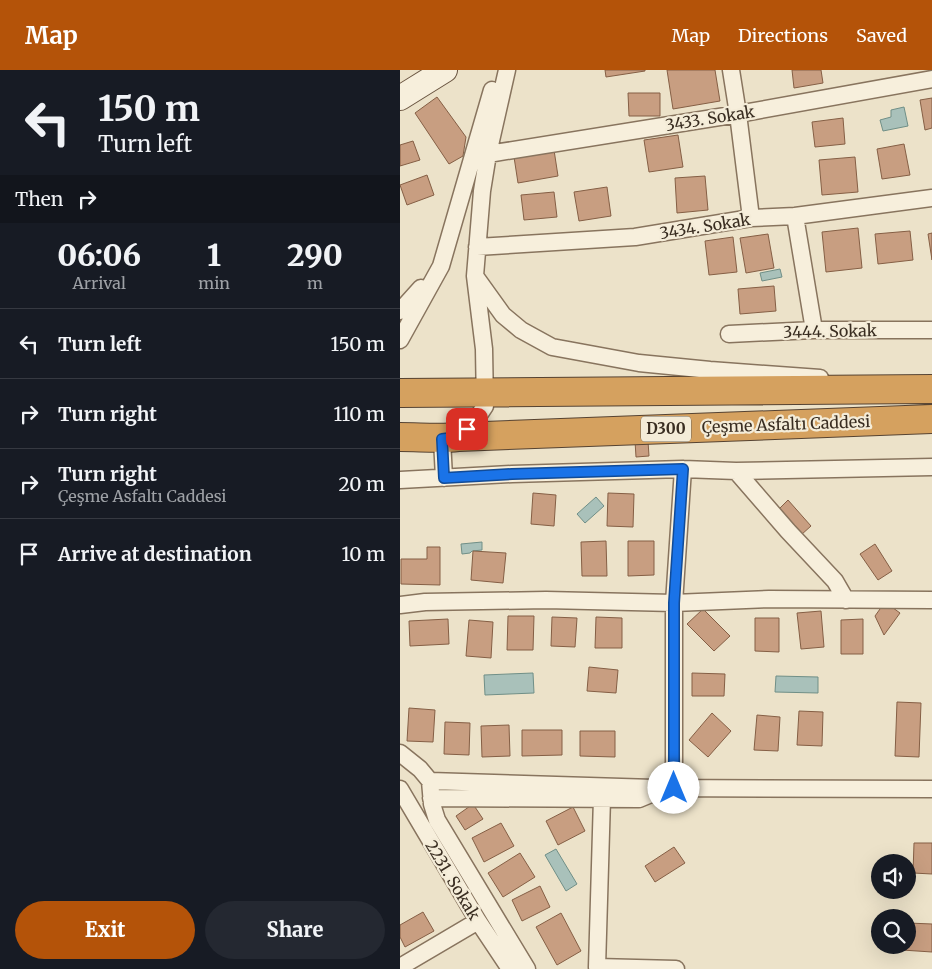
<!DOCTYPE html>
<html lang="en">
<head>
<meta charset="utf-8">
<style>
  :root { --surface:#171b24; --page:#242831; --text:#f1f3f6; --muted:#9ea1a6; --line:#363941; --accent:#b45309 }
  body { margin:0; font-family:Merriweather,serif; background:var(--page); color:var(--text); height:100vh; display:flex; flex-direction:column; font-size:19px; white-space:nowrap }
  * { box-sizing:border-box; margin:0 }
  p { font-size:16px; color:var(--muted) }
  .icon { flex:none; width:28px; height:28px; fill:none; stroke:currentColor; stroke-width:2; stroke-linecap:round; stroke-linejoin:round }
  .map { position:relative; flex:1; overflow:hidden }
  .details { display:flex; flex-direction:column; background:var(--surface); width:400px }
  .details>* { flex:none }
  .hud { background:#171b24; color:var(--text); overflow:hidden }
  .fabs { position:absolute; left:471px; top:784px; display:grid; gap:10px }
  .fabs a { display:grid; place-items:center; width:45px; height:45px; border-radius:50%; background:var(--surface); box-shadow:0 5px 20px #0002; font-size:25px }
  .pin { position:absolute; display:grid; place-items:center; width:42px; height:42px; color:#fff; margin:-21px; border-radius:10px; box-shadow:0 2px 8px #0006 }
  .me { position:absolute; width:55px; margin:-28px; rotate:0deg; stroke-linejoin:round; filter:drop-shadow(0 0 4px #0008) }
  .turn { display:flex; align-items:center; gap:18px; height:105px; padding:0 15px; font-size:22px }
  .turn .icon { width:65px; height:65px; stroke-width:2.5 }
  .turn b { display:block; font-size:35px; line-height:42px }
  .then { display:flex; align-items:center; height:48px; padding:0 15px; background:#0003; gap:10px; font-size:19px }
  .eta { display:flex; justify-content:space-evenly; align-items:center; height:85px; text-align:center }
  .eta b { font-size:30px; font-weight:800; line-height:35px }
  .cta { display:flex; gap:10px; margin-top:auto; padding:10px 15px }
  .cta a { flex:1; height:58px; border-radius:30px; background:var(--accent); color:#fff; font-size:20px; font-weight:800; line-height:58px; text-align:center }
  .cta a+a { background:var(--page); color:var(--text) }
  ul { padding:0; list-style:none }
  li { display:flex; align-items:center; gap:15px; height:70px; padding:0 15px; border-top:1px solid var(--line) }
  li div { flex:1 }
  li b { display:block; font-size:19px }
  li em { font-style:normal }
  header { display:flex; align-items:center; gap:30px; box-sizing:border-box; height:70px; padding:0 25px; background:var(--accent); color:#fff }
  header strong { font-size:24px }
  nav { display:flex; gap:28px; margin-inline-start:auto; font-size:18px }
  main { display:flex; flex:1; min-height:0 }
  .map>svg:first-child { display:block }
  .water { fill:#a9c1ba; stroke:#708f87 }
  .building { fill:#c89e81; stroke:#855f45 }
  .lines { fill:none; stroke-linecap:round; stroke-linejoin:round }
  .street-casing { stroke:#88745e; stroke-width:19 }
  .secondary-casing { stroke:#6a5541; stroke-width:26 }
  .highway-casing { stroke:#564332; stroke-width:30 }
  .street { stroke:#f7efdc; stroke-width:16 }
  .secondary { stroke:#f7efdc; stroke-width:24 }
  .highway { stroke:#d5a15f; stroke-width:28 }
  .route-casing { stroke:#114b97; stroke-width:12 }
  .route { stroke:#1a73e8; stroke-width:9 }
  .labels { text-anchor:middle; stroke-width:4.5; stroke-linejoin:round; paint-order:stroke }
  .shield { fill:#f4ecd8; stroke:#716658; stroke-width:1 }
  .shield-label { font-size:15px; font-weight:bold; fill:#392d21 }
  .street-label { font-size:16px; fill:#392d21; stroke:#f4ecd8 }
</style>
</head>
<body>
<header>
<strong>Map</strong>
<nav><a>Map</a><a>Directions</a><a>Saved</a></nav>
</header>
<main>
<section class="details">
<div class="hud">
<div class="turn"><svg class="icon" aria-label="left" viewBox="0 0 24 24"><path d="M17 20v-9H6M10 6l-5 5 5 5"/></svg><div><b>150 m</b>Turn left</div></div>
<div class="then">Then<svg class="icon" aria-label="right" viewBox="0 0 24 24"><path d="M7 20v-9h11M14 6l5 5-5 5"/></svg></div>
</div>
<div class="eta">
<div><b>06:06</b><p>Arrival</p></div>
<div><b>1</b><p>min</p></div>
<div><b>290</b><p>m</p></div>
</div>
<ul>
<li><svg class="icon" aria-label="left" viewBox="0 0 24 24"><path d="M17 20v-9H6M10 6l-5 5 5 5"/></svg><div><b>Turn left</b></div><em>150 m</em></li>
<li><svg class="icon" aria-label="right" viewBox="0 0 24 24"><path d="M7 20v-9h11M14 6l5 5-5 5"/></svg><div><b>Turn right</b></div><em>110 m</em></li>
<li><svg class="icon" aria-label="right" viewBox="0 0 24 24"><path d="M7 20v-9h11M14 6l5 5-5 5"/></svg><div><b>Turn right</b><p>Çeşme Asfaltı Caddesi</p></div><em>20 m</em></li>
<li><svg class="icon" aria-label="arrive" viewBox="0 0 24 24"><path d="M6 21V4h12l-3 4 3 4H6"/></svg><div><b>Arrive at destination</b></div><em>10 m</em></li>
</ul>
<div class="cta"><a>Exit</a><a>Share</a></div>
</section>
<div class="map">
<svg width="532" height="899" viewBox="0 0 532 899">
  <rect width="100%" height="100%" fill="#ece2c9"/>
  <path class="water" d="M504,37L508,56L483,61L480,50L491,47V40Z
    M380,199L382,207L362,211L360,203Z
    M196,427L204,436L185,453L177,444Z
    M82,472V480L72,481L70,483L62,484L61,474Z
    M133,603L134,623L85,625L84,605Z
    M376,606L418,607V623L375,622Z
    M156,779L177,814L166,821L145,785Z"/>
  <path class="building" d="M205,0H245V1L206,7Z
    M267,0H315L320,31L273,39Z
    M392,0H421L423,13L394,18Z
    M228,23H260V46H229Z
    M37,27L66,67L63,86L49,94L15,43Z
    M532,28V58L525,60L520,30Z
    M443,48L445,74L415,77L412,52Z
    M278,65L283,97L249,102L244,70Z
    M13,71L20,90L0,96V75Z
    M504,74L510,105L482,109L477,79Z
    M154,80L158,106L118,113L114,87Z
    M455,87L458,122L422,125L419,90Z
    M27,105L34,125L7,135L0,115Z
    M305,106L308,140L277,143L275,108Z
    M207,117L211,146L179,151L174,122Z
    M154,122L157,147L124,150L121,125Z
    M458,158L462,198L426,202L422,162Z
    M510,161L513,190L478,194L475,164Z
    M532,163V190L528,164Z
    M368,164L374,198L346,203L340,168Z
    M333,167L337,202L309,205L305,171Z
    M374,216L376,241L340,244L338,219Z
    M235,371H248L249,386L236,387Z
    M133,423L156,425L154,456L131,454Z
    M208,423L234,424L233,457L207,456Z
    M388,430L411,456L401,465L378,440Z
    M206,471L207,506H182L181,472Z
    M228,471H254V505L228,506Z
    M475,474L492,501L478,510L460,484Z
    M27,477H40V515L1,514V489H27Z
    M73,481L106,483L103,513L71,510Z
    M485,532L500,543L484,565L475,546Z
    M303,539L330,566L314,581L287,554Z
    M421,541L424,577L401,579L397,543Z
    M108,546H134L133,580H107Z
    M152,547L177,548L175,577L151,576Z
    M196,547L222,548V578H195Z
    M355,548H379V582L355,581Z
    M48,549L49,574L10,576L9,551Z
    M463,549V584H441V550Z
    M69,550L93,552L91,588L66,586Z
    M189,597L218,600L216,623L187,621Z
    M292,603L325,604L324,626H292Z
    M497,632L521,633L519,687L495,686Z
    M9,638L35,640L33,672L7,671Z
    M399,641L423,642L422,676L397,675Z
    M312,643L331,661L308,687L289,670Z
    M357,645L380,647L378,681L354,680Z
    M45,652L70,653L69,685L44,684Z
    M109,655L110,686L82,687L81,656Z
    M122,660H162V685L122,686Z
    M180,661H215V687L180,686Z
    M73,734L83,749L65,760L56,746Z
    M173,737L185,761L158,775L146,751Z
    M101,753L114,776L84,792L72,768Z
    M514,773H532V804L513,803Z
    M274,777L285,793L255,812L245,796Z
    M120,783L135,807L103,827L88,803Z
    M140,816L150,837L122,851L112,830Z
    M23,842L34,861L5,877L0,867V855Z
    M161,843L181,881L157,895L136,857Z
    M508,853L532,854V882L502,880V875H508Z"/>
  <g class="lines">
    <defs>
      <path id="street" d="M331,0L338,44L351,148
        M88,84L338,44L532,9
        M395,146L414,260
        M77,177L235,167L351,148L395,146L532,128
        M75,206L103,245L121,260L152,277L239,293L310,300L420,308
        M0,241L21,218
        M329,264L414,260H532
        M0,270L41,196L92,20
        M58,367L75,351L85,336L84,279L75,206L82,121L88,84L107,0
        M42,369L44,408
        M336,401L532,397
        M0,410L112,404L283,399L336,401L388,461L435,511L446,530
        M0,535L25,532L146,530L274,533L369,529L532,530
        M0,683L20,699L30,711L32,734L37,750L127,899
        M30,711L254,718L532,719
        M274,717V533L283,399
        M0,719L78,851L110,899
        M31,728L239,729L251,724L254,718
        M202,728L197,897L276,899
        M0,897L78,851"/>
      <path id="secondary" d="M0,28L45,0"/>
      <path id="highway" d="M0,323L532,319
        M0,367C20,367 39,369 58,367L532,349"/>
    </defs>
    <use href="#street" class="street-casing"/>
    <use href="#secondary" class="secondary-casing"/>
    <use href="#highway" class="highway-casing"/>
    <use href="#street" class="street"/>
    <use href="#secondary" class="secondary"/>
    <use href="#highway" class="highway"/>
  </g>
  <g class="lines">
    <defs>
      <path id="route" d="M67,359L58,367L42,369L44,408L112,404L283,399L274,533V718"/>
    </defs>
    <use href="#route" class="route-casing"/>
    <use href="#route" class="route"/>
  </g>
  <g class="labels">
    <rect class="shield" x="241" y="346.5" width="50" height="25" rx="4"/>
    <g class="shield-label">
      <text x="266" y="364">D300</text>
    </g>
    <g class="street-label">
      <text transform="translate(310 48) rotate(-9)" y="6">3433. Sokak</text>
      <text transform="translate(305 156) rotate(-9)" y="6">3434. Sokak</text>
      <text transform="translate(430 261) rotate(-1)" y="6">3444. Sokak</text>
      <text transform="translate(386 354) rotate(-2)" y="6">Çeşme Asfaltı Caddesi</text>
      <text transform="translate(53 810) rotate(59)" y="6">2231. Sokak</text>
    </g>
  </g>
</svg>
<div class="fabs">
<a><svg class="icon" aria-label="sound" viewBox="0 0 24 24"><path d="M4 9h4l5-4v14l-5-4H4zM17 9q2 3 0 6"/></svg></a>
<a><svg class="icon" aria-label="search" viewBox="0 0 24 24"><circle cx="10" cy="10" r="6"/><path d="M15 15l6 6"/></svg></a>
</div>
<div class="pin" style="left:67px;top:359px;background:#d93025"><svg class="icon" aria-label="arrive" viewBox="0 0 24 24"><path d="M6 21V4h12l-3 4 3 4H6"/></svg></div>
<svg class="me" style="left:274px;top:718px" viewBox="-20 -20 40 40"><circle r="19" fill="#fff"/><path d="M0-13L10 11 0 6-10 11z" fill="#1a73e8"/></svg>
</div>
</main>
</body>
</html>
